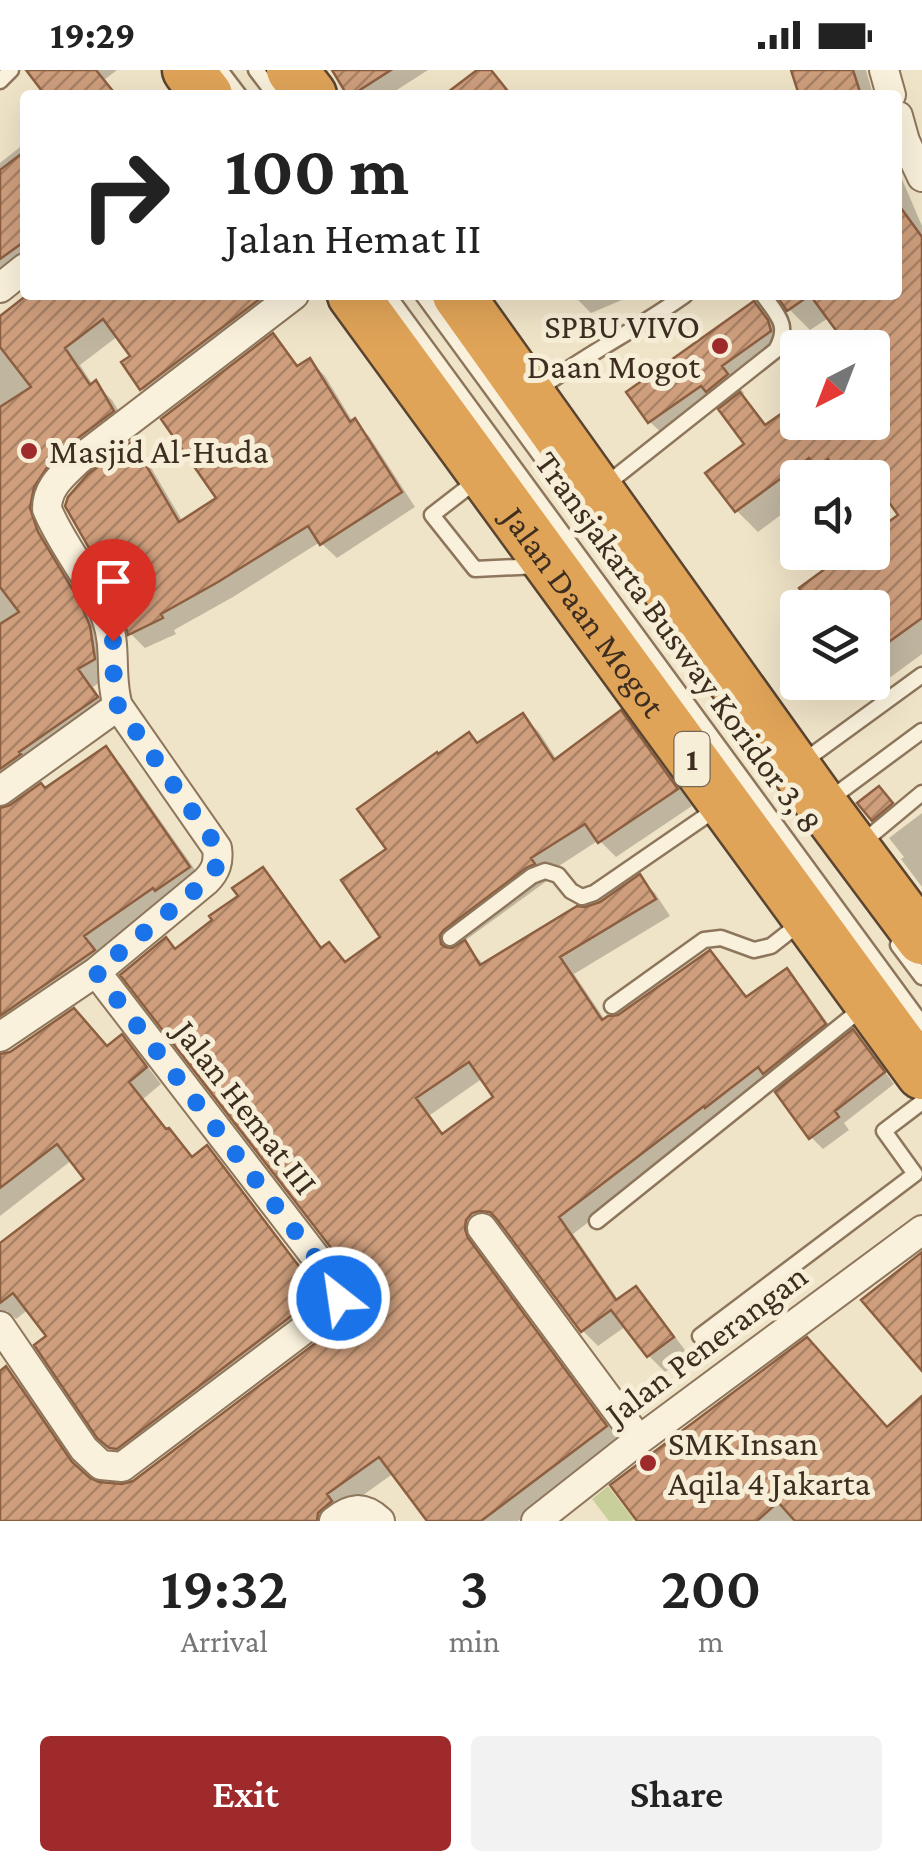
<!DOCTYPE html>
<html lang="en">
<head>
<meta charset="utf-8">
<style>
  :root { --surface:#fff; --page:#f2f2f2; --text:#222; --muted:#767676; --accent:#9e2a2b }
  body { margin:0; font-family:"Crimson Pro",serif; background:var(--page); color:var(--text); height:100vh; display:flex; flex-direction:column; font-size:38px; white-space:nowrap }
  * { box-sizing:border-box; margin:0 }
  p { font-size:32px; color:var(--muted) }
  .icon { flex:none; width:55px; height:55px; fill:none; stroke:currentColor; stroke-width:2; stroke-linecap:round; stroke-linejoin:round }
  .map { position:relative; height:1451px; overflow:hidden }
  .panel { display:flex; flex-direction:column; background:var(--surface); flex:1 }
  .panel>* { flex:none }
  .banner { position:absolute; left:20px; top:20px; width:882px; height:210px; border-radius:10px; box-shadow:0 10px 40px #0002; background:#fff; color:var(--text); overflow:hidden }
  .needle { width:65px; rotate:222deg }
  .buttons { position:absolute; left:780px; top:260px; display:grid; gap:20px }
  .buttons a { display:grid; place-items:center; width:110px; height:110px; border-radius:10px; background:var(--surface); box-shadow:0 10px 40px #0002; font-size:50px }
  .pin { position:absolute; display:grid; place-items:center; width:85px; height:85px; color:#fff; margin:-102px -42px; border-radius:50% 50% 50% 0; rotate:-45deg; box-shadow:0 0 10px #0007 }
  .pin .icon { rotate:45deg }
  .me { position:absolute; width:110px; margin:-55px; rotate:330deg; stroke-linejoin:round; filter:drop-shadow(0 0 8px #0008) }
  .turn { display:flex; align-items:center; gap:35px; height:210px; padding:0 40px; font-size:45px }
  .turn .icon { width:130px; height:130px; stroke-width:2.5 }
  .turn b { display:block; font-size:70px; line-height:85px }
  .eta { display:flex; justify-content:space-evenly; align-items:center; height:170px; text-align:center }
  .eta b { font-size:60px; font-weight:600; line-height:70px }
  .primary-button { display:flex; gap:20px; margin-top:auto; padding:20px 40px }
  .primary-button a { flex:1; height:115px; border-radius:10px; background:var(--accent); color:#fff; font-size:40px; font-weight:600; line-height:115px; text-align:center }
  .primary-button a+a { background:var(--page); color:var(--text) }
  .status { display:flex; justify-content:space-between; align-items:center; height:70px; padding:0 50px; background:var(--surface); direction:ltr }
  .status svg { height:28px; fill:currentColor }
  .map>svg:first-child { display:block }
  .grass { fill:#c9cf9b }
  .shadow { fill:#0003; fill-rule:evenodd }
  .building { fill:url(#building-hatch); stroke:#8d5f41; stroke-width:2.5; fill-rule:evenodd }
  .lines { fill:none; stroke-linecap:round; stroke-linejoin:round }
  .lane-casing { stroke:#8d765c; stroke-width:19 }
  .street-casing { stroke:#8d765c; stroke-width:32 }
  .highway-casing { stroke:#5b4430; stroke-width:55 }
  .lane { stroke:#faf1dc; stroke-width:14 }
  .street { stroke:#faf1dc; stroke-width:28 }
  .highway { stroke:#e0a458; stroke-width:50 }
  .route { stroke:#1a73e8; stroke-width:18; stroke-dasharray:0 32.4 }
  .poi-dot { fill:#9e2a2b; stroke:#f7eed8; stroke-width:4 }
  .labels { text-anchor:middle; stroke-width:10; stroke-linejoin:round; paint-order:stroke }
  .shield { fill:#f7eed8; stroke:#756857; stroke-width:2.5 }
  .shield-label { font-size:32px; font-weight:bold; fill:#3d2e20 }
  .poi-label { font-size:35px; fill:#3d2e20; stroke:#f7eed8; text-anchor:start }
  .street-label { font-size:35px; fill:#3d2e20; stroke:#f7eed8 }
</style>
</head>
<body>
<div class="status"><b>19:29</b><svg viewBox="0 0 49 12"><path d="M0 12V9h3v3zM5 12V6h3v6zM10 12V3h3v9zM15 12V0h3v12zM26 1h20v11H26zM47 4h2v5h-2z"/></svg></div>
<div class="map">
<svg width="922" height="1451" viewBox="0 0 922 1451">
  <defs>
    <pattern id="building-hatch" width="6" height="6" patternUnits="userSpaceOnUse" patternTransform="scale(2.5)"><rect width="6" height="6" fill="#cf9f7d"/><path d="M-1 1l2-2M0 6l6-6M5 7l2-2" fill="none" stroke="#a98266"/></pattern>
  </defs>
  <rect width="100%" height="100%" fill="#f0e4c8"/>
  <path class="grass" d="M608,1416L634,1450L632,1451H609L592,1429Z"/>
  <path class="shadow" d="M29,0H117L104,10L116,25H48Z
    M335,0H428L389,25H350Z
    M794,0H866L873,25H784L800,21Z
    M25,73V199L0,218V93Z
    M898,100L922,156V584L873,620L865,612H872V482L902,446L891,432L876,443L872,439V408H798V432L758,462L737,441L709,403L747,375L725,337L720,332L668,369L650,352L630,322L754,234L771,252L788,279L738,315L744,323L741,326L768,356L798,352H872V278L830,247L810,260L789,239L779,225H898Z
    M31,225H305L159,335L142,319L124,293L133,286L118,266L80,295L93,315L96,314L112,330L129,358L64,411L53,480L94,549L110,605L93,617L112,645L0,731V249Z
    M573,225H634L591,243Z
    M273,267L299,297L310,291L325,306L353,352L369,366L415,437L337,488L320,472L233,527L174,560L176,564L145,578L131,564L132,374L146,389L183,452L220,429Z
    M620,643L636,659L692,736L616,787L599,770L545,805L548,810L463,872L484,895L601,834L639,808L655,823L670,846L574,904L605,950L619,947L710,883L725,899L748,929L787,902L802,917L841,972L853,962L865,974L894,1014L844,1053L849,1060L823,1079L811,1067L782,1020L774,1012L721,1050L573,1164L619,1231L635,1219L651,1235L688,1284L665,1302L649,1286L626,1256L598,1276L582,1260L506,1157L496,1156L479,1177L483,1187L621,1373L518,1451H431L394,1403L341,1441L343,1451H0V1304L6,1300L22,1315L84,1406L99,1415L132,1414L344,1254L354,1241L358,1224L355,1209L166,870L177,881L241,826L263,800L278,816L323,879L347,894L383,867L389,780L469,665L479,674L523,647L539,662L557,690ZM483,1008L496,1027L444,1065L430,1045Z
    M106,679L122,696L205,814L0,961V741L45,721Z
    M884,724L896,740L879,754L873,749Z
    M922,743V817L901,789L904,787L889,768Z
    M122,967L137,983L161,1014L143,1029L168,1061L194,1089L207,1079L223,1094L334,1241L127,1393L99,1366L50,1266L29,1239L16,1249L7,1241L0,1246V1177L87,1109L72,1090L0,1146V986L108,978Z
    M888,1359L922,1364V1451H640Z"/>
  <path class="building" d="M26,0H96L116,25H45Z
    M332,0H391L352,25H347Z
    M477,0H491L511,25H444Z
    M791,0H853L861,25H799Z
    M25,81V171L0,189V100Z
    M898,134L922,167V548L872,584V538H813L799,518L848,482H872V464L898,445L872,408H842L828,389L816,398L809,388L735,442L705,403L744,374L718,339L740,322L765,355L798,332V352H872V278H849L810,225L787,241L776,225H898Z
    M27,225H265L140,320L121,292L130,286L103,249L65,278L90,315L96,310L114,341L66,377L48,396L34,417L30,438L38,462L79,530L90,556L95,589L78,599L98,627L19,682L21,684L0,699V554L19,542L0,517V337L31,317L0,277V246Z
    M754,231L768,250L771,261L722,296L728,304L706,322L701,316L648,353L626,322Z
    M273,263L297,296L310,288L350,352L355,348L402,422L320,475L308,456L218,512L161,544L163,548L128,565L117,527L65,436L68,427L88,404L132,371L179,452L216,428L161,349Z
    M621,640L678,719L598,773L585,754L531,788L535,794L526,798L444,860L440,865L441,874L445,877L452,878L465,870L480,895L577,836L585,837L600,832L640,804L656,829L560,887L602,950L608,946L618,945L710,880L746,927L787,898L826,954L763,1004L758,997L705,1038L704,1036L559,1147L616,1230L636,1216L674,1267L647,1287L611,1240L581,1262L496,1148L490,1142L479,1141L472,1143L466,1150L465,1159L468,1168L607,1356L481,1451H427L379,1387L327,1424L332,1431L318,1443L317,1451H0V1301L6,1296L72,1392L90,1408L99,1412L122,1414L133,1411L342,1253L349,1244L355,1232V1216L345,1196L120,905L166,867L175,879L212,850L209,846L238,826L232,818L263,797L321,878L329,872L345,892L380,867L341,810L386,779L357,739L437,682L438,684L469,662L477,673L523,643L554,690ZM469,992L493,1027L442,1064L416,1028Z
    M106,676L190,797L155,821L153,818L84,866L95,880L0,946V738L10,735L41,713L45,718Z
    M879,716L893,733L872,751L857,733Z
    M74,938L107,976L122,964L147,997L129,1012L166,1059L169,1058L192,1087L207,1075L320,1224L117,1379L109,1378L97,1368L34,1275L46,1266L13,1223L0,1233V1173L84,1109L57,1074L0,1118V984L10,982Z
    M853,959L885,1002L835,1041L839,1047L809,1069L775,1022Z
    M922,1182V1301L861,1230Z
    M807,1267L887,1357L922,1326V1451H795L778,1432L757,1451H637L610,1415Z"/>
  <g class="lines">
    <defs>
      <path id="lane" d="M220,0L239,25
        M256,0L275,25
        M0,11L11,0
        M388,225L922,954
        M423,225L635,515
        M535,322C583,286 636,260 685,225
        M476,411L432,445L475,499L539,496
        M603,417L776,280C790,255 778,246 763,225
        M804,691L922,605
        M830,729L922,661
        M863,772L922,723
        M450,868L532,806L545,801L558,805L571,821L582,827L594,823L716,739
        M898,875L922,907
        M612,936L704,870L721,868L754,880L771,876L799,854
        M597,1151L865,936
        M700,1266L915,1104L884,1061L922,1032"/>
      <path id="street" d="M884,0L891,25
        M898,46L905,71L922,107
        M0,218L25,198
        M0,721L118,636
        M0,967L96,902L206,811C216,801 219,792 217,778L118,636C109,608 117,578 107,550C93,510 63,478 47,439C47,417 62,406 77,391L294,225
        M482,1158L639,1370
        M0,1256L84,1379L101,1395L122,1397L331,1239C342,1228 339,1220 331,1207L96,902
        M334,1451C350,1438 363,1435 380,1451
        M536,1451L639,1370L922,1160"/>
      <g id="highway">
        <path d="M188,0L207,25"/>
        <path d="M292,0L311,25"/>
        <path id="s1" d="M353,225L922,1004"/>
        <path d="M458,225L822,735L922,869"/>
      </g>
    </defs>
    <use href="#lane" class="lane-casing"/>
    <use href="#street" class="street-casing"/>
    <use href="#highway" class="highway-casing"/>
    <use href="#lane" class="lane"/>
    <use href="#street" class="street"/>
    <use href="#highway" class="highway"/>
  </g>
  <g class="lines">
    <path class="route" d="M113,571L114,623L118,636L218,778C219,793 216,801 206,811L96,902L331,1208L339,1223V1228"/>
  </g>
  <g class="poi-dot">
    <circle cx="720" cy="276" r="10"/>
    <circle cx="29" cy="381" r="10"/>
    <circle cx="648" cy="1393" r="10"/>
  </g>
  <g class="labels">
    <rect class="shield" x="674.5" y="662" width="35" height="54" rx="8"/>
    <g class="shield-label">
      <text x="692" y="700">1</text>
    </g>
    <g class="poi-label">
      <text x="700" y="268" text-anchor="end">SPBU VIVO<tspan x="700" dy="40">Daan Mogot</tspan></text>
      <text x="49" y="393">Masjid Al-Huda</text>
      <text x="668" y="1385">SMK Insan<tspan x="668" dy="40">Aqila 4 Jakarta</tspan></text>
    </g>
    <g class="street-label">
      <text dy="12" stroke="none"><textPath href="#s1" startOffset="392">Jalan Daan Mogot</textPath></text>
      <text transform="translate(679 572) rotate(54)" y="12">Transjakarta Busway Koridor 3, 8</text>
      <text transform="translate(246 1037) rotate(52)" y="12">Jalan Hemat III</text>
      <text transform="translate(706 1274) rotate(-37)" y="12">Jalan Penerangan</text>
    </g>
  </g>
</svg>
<div class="buttons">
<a><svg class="needle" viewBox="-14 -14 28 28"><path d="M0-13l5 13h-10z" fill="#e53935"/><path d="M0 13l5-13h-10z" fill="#767676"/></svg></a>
<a><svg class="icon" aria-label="sound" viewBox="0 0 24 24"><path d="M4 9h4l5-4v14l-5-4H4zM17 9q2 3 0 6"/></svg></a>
<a><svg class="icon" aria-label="layers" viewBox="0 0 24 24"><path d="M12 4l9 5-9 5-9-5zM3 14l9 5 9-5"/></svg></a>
</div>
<div class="pin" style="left:113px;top:571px;background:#d93025"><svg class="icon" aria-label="arrive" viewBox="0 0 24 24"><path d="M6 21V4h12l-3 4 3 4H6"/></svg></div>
<svg class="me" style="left:339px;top:1228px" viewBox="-20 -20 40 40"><circle r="17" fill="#1a73e8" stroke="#fff" stroke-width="3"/><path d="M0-11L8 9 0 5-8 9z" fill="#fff"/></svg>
<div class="banner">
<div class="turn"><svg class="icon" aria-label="right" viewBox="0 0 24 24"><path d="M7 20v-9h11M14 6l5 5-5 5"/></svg><div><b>100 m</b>Jalan Hemat II</div></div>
</div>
</div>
<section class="panel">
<div class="eta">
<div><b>19:32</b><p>Arrival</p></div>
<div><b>3</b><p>min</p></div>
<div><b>200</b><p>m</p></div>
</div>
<div class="primary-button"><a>Exit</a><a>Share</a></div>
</section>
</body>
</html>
